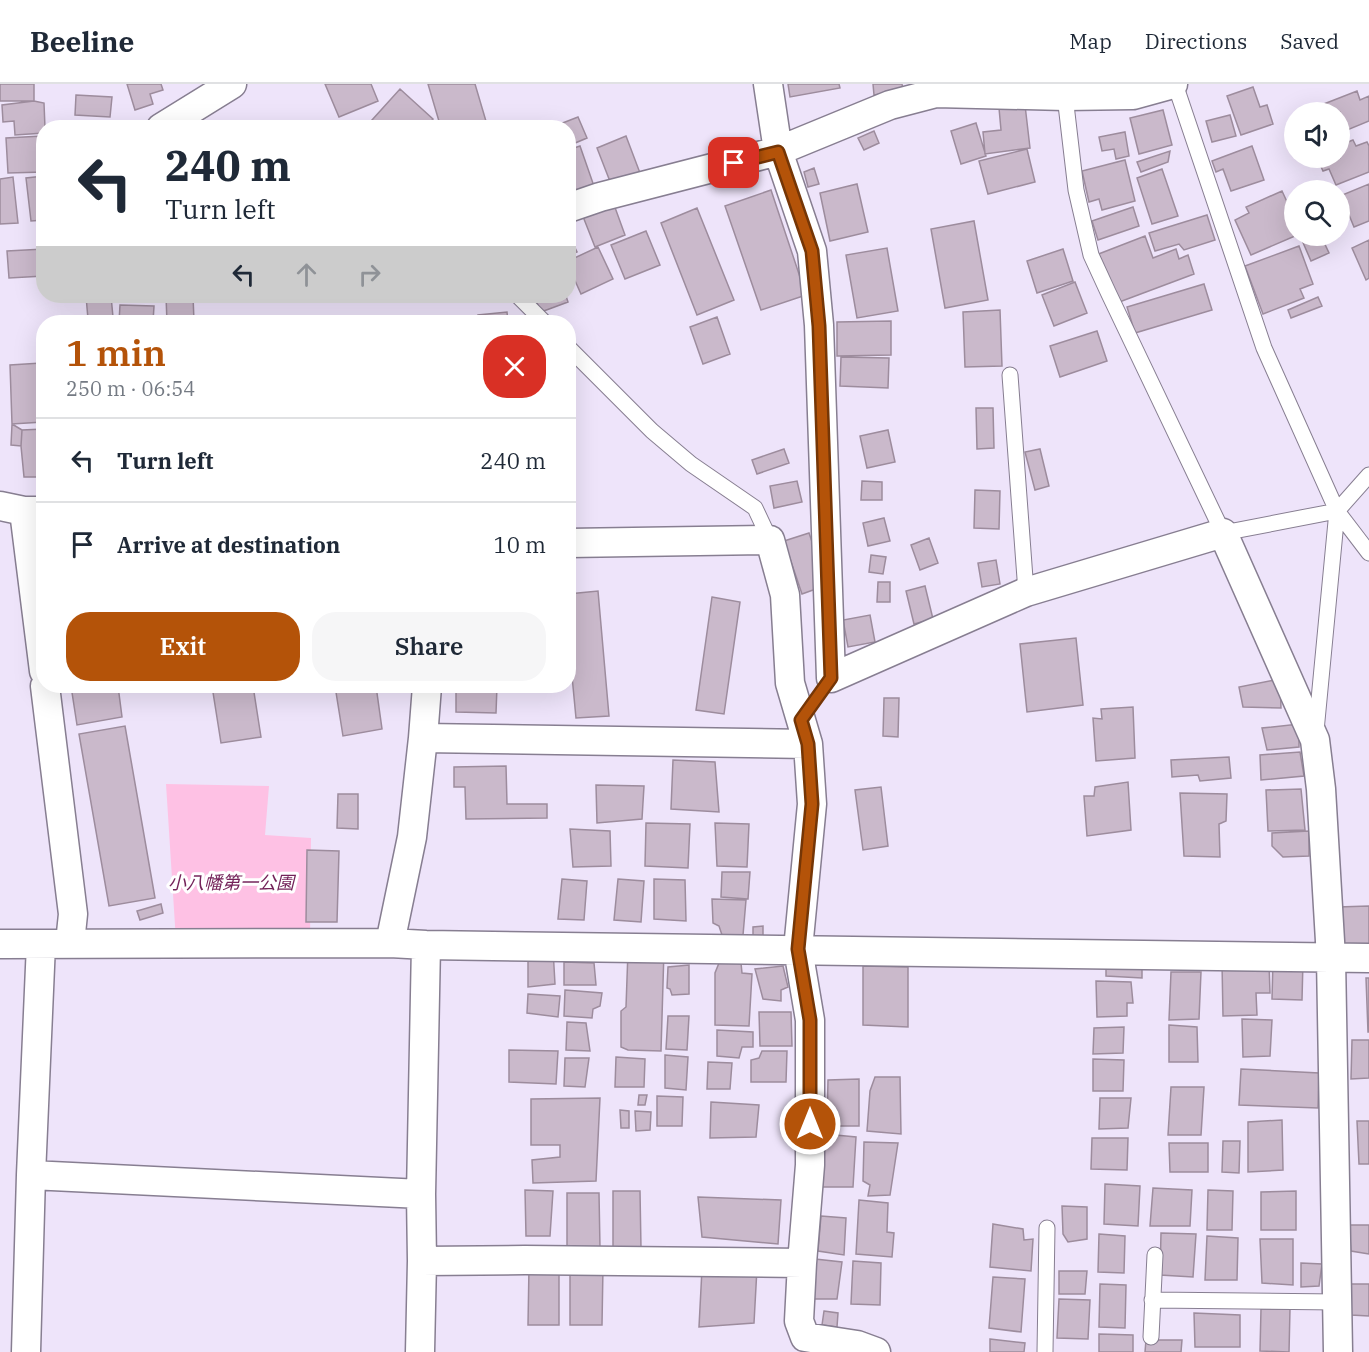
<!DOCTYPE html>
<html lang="en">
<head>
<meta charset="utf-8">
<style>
  :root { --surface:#fff; --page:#f6f6f7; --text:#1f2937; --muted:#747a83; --line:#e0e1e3; --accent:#b45309 }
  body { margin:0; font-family:"IBM Plex Serif","Noto Sans JP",serif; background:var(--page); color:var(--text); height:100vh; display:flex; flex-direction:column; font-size:22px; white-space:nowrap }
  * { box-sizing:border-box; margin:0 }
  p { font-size:20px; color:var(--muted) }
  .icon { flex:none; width:33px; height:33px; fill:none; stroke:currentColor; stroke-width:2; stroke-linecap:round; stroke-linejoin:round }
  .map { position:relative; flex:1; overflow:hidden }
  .panel { position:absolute; left:36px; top:231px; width:540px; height:378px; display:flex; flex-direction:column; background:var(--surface); border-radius:24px; box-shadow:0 6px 24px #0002 }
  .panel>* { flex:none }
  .top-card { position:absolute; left:36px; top:36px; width:540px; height:183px; border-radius:24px; box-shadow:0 6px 24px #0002; background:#fff; color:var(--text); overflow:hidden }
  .buttons { position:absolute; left:1284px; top:18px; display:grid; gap:12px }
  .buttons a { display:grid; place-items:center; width:66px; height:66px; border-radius:50%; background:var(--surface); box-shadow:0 6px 24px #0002; font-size:30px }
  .pin { position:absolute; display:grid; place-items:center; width:51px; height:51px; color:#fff; margin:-26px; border-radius:12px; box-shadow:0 3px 9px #0006 }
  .me { position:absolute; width:66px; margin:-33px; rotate:0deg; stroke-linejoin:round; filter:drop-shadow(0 0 4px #0008) }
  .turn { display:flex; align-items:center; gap:21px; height:126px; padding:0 30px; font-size:27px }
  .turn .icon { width:78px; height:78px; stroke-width:2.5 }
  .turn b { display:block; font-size:42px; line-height:51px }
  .lanes { display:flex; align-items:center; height:57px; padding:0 30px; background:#0003; justify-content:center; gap:30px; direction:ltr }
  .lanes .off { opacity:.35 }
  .round { display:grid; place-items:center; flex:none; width:63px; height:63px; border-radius:24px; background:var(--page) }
  .summary { display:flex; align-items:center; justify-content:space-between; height:102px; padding:0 30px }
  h1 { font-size:36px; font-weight:600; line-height:45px; color:var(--accent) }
  .cta { display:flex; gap:12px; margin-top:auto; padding:12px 30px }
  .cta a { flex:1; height:69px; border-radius:24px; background:var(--accent); color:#fff; font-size:24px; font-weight:600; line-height:69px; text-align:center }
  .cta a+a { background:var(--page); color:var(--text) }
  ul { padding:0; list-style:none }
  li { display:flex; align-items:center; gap:18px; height:84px; padding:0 30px; border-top:2px solid var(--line) }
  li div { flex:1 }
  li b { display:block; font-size:22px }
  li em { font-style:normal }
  header { display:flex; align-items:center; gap:36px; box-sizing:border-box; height:84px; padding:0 30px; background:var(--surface); border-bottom:2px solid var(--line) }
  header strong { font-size:28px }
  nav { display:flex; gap:33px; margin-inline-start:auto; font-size:21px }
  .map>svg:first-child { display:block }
  .park { fill:#fec1e4 }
  .building { fill:#cab9cb; stroke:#9d8c9d; stroke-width:1.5 }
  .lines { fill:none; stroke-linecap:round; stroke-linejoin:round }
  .service-casing { stroke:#877e91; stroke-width:17 }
  .minor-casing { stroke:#877e91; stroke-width:31 }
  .service { stroke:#fff; stroke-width:15 }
  .minor { stroke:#fff; stroke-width:28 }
  .route-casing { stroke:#753606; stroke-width:15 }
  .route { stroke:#b45309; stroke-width:10 }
  .labels { text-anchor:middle; stroke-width:6; stroke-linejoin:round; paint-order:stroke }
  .park-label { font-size:18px; font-style:italic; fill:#74235a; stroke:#fff }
</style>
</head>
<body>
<header>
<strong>Beeline</strong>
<nav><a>Map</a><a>Directions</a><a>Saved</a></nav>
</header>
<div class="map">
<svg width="1369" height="1268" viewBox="0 0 1369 1268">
  <rect width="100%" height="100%" fill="#eee4fa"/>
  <path class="park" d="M166,700L269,702L265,751L311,754L310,859L176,857Z"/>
  <path class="building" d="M0,0H34V17H0Z
    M127,0H161L163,6L150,10L153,20L135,26Z
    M325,0H371L378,17L339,33Z
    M428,0H475L488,44H441Z
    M788,0H839L840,4L790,13Z
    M873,0H902L903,6L874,11Z
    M1253,3L1260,23L1267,21L1273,40L1241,51L1227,12Z
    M400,5L433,35L425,44H380L372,36Z
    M1357,7L1360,16L1369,12V37L1340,49V28H1312L1311,25Z
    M76,11L112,13L110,33L75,31Z
    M34,17L44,19L45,44H44V49L15,51L14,37L3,38L2,21Z
    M1025,21L1030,64L985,70L983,48L1001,46L999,24Z
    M1163,26L1172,61L1139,70L1130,34Z
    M1230,31L1236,52L1212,58L1206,37Z
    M578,33L587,54L568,62V44H561L560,40Z
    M121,39V44H92V40Z
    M976,39L986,72L961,80L951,47Z
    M76,40V44H48V41Z
    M874,47L879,59L864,66L858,54Z
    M1125,48L1129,72L1116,75L1114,65L1102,67L1099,53Z
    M42,52L44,88L8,89L6,54Z
    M626,52L640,89L611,100L597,64Z
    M1353,56L1356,62L1367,58L1369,62V88L1336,101L1329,85L1323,87L1318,76L1320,74H1340V61Z
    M580,62L595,105L572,113L568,105V66Z
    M1252,62L1264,96L1231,107L1223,85L1216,88L1212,77Z
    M1027,65L1035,98L988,110L979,77Z
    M1170,67L1168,78L1141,88L1137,78Z
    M1125,76L1135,117L1102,126L1099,115L1089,118L1082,87Z
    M814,84L819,100L808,103L804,88Z
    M1162,85L1178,132L1152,140L1137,94Z
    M44,92V136L31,137L26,94Z
    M13,93L18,139L0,140V95Z
    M857,100L868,148L830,157L820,109Z
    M1369,100V137L1354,143L1349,131L1340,134V112Z
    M771,106L806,211L761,226L725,122Z
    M1282,107L1294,133L1295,152L1251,171L1235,136L1249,129L1246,123Z
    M613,118L625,151L595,163L582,130Z
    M1133,123L1139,142L1098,156L1092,137Z
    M697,124L734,216L697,231L661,139Z
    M1207,131L1215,156L1184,166L1179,160L1155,167L1149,149Z
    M974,137L988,216L945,224L931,145Z
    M646,147L660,181L625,195L611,161Z
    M568,149L577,168L568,172Z
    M1145,152L1153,174L1176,165L1179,175L1188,171L1194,190L1114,220L1096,171Z
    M1306,152H1321L1329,169L1311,177L1301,154Z
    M1369,156V194L1366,196L1352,164Z
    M1299,162L1313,200L1300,205L1304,214L1263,230L1245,182Z
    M598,163L613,195L581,210L568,181V177Z
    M887,164L898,227L857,234L846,171Z
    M44,165V192L9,194L7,167Z
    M1063,165L1073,197L1037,209L1027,177Z
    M1075,198L1087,229L1054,242L1042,211Z
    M1204,200L1212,226L1135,249L1127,223Z
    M86,212H111L113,233L88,235Z
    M166,212H193L194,237L167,238Z
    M534,212H566L568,218L541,228Z
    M1318,213L1322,222L1291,234L1288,226Z
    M120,221L154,222L153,238H119Z
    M1000,226L1002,282L965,283L963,228Z
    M507,228L508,238H478V231Z
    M717,233L730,270L703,280L690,243Z
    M891,237V271L837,272V238Z
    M1097,247L1107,277L1060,293L1050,262Z
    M841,273L889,274L888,304L840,302Z
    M41,279L43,338L12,340L10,281Z
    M976,324H993L994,364L977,365Z
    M12,340L22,346L21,362L11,361Z
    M44,345V393H24L21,362L22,346Z
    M888,346L895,378L867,384L860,352Z
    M784,365L789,379L757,390L752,376Z
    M1040,365L1049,402L1035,406L1025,368Z
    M797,397L802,418L774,424L770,402Z
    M862,397L882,398V416H861Z
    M975,406L1000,407L999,445L974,444Z
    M884,434L890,457L868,462L863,439Z
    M809,449L827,501L802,510L784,457Z
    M929,454L938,479L920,486L911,461Z
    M871,471L886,473L883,490L869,488Z
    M996,476L1000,500L982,503L978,479Z
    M878,498H890V518H877Z
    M925,502L933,535L914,540L906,507Z
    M598,507L609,632L576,634L568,550V510Z
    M712,513L740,518L724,630L696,626Z
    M870,531L875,558L848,563L843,536Z
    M1076,554L1083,621L1027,628L1020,560Z
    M1280,595L1281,624L1243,623L1239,603Z
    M71,602H118L122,633L77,641Z
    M212,602H253L261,653L221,659Z
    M335,602H376L382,645L343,652Z
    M456,602H497L496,629L456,628Z
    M884,614H899L898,653L883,652Z
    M1133,623L1135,674L1096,677L1093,634L1102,635L1101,625Z
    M1299,640V663L1267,666L1262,644Z
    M125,642L155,814L109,822L79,650Z
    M1300,668L1304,692L1261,696L1260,671Z
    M1229,673L1231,694L1200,697L1198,691L1172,693L1171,676Z
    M673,676L715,678L719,728L671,725Z
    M506,682L507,720H547V734L466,735L465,703H454V683Z
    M1128,698L1131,746L1087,752L1084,712H1094L1095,703Z
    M596,701L644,702L642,735L597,739Z
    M881,703L888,762L863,766L855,706Z
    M1301,705L1305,746L1268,747L1266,706Z
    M1180,709L1227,710L1226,737L1219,740L1220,773L1184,772Z
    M338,710H358V745L337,744Z
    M646,739L690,740L688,784L645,782Z
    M715,739L749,740L747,783L717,782Z
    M570,745L610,747L611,782L573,783Z
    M1309,747V772L1283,773L1272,762V749Z
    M307,766L339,767L337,838H306Z
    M722,788H750L748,815L721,813Z
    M562,795L587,797L584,836L558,835Z
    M618,795L644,797L641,838L614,836Z
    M654,795L685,796L686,837L654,835Z
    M712,815L746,816L743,851H722L719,842L713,839Z
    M161,820L163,829L140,836L137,827Z
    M1369,822V864L1339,865L1338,823Z
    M763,842V855L753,854V843Z
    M553,865L555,900L528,903V867Z
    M664,866L661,967L628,966L621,963V927L626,923L628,867Z
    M1106,877H1142V894L1106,892Z
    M1273,877H1303L1302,916L1272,915Z
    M564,878L594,879L596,901H564Z
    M719,879H741L742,889L752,890L749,942L715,941V889Z
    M1222,879L1269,880L1270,909H1256L1257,931L1223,932Z
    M689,881V910L672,911L670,905L667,904L668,883Z
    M783,882L788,903L781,906V917L763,915L755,885Z
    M863,882L908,883V943L863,941Z
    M1171,888H1201L1199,935L1169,936Z
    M1366,894H1369V948H1368Z
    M1096,897L1131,898L1133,919H1127V932L1097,933Z
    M565,906L602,909L600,922L593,925L592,934L564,932Z
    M528,910L560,912L558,933L527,929Z
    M759,928H791L792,962H760Z
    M668,932H689L687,966L666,965Z
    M1242,935L1272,936L1270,972L1243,973Z
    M567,938L586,939L590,967L566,966Z
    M1169,941L1197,943L1198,978H1169Z
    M1124,943L1123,969L1093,970L1094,944Z
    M717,946L753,948V963H742L739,974L717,972Z
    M1352,956H1369V994L1351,995Z
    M509,966L558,967L556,1000L509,998Z
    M762,967H787L786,998H751V976L759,974Z
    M665,971L688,973L686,1006L665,1004Z
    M616,973L645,975L644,1003H615Z
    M565,974H589L585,1003L564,1002Z
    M1093,975L1124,976L1123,1007H1093Z
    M708,978L732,979L730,1005H707Z
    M1241,985L1319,989L1318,1024L1239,1021Z
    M875,993H900L901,1050L867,1047L870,1007Z
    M859,995V1042H827L828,996Z
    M1171,1003H1204L1201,1051H1168Z
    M639,1011H647L645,1021H638Z
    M657,1012L683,1013L682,1042H657Z
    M600,1014L596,1097L533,1099L532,1076L560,1073V1061H531V1015Z
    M1100,1014H1131L1128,1044L1099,1045Z
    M711,1018L759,1021L756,1053L710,1054Z
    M620,1026L629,1027V1044H621Z
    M635,1027L651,1028L650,1046L636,1047Z
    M1282,1036L1283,1086L1248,1088V1038Z
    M1357,1037H1369V1080H1359Z
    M825,1050L856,1053L853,1103H822Z
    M1092,1054H1128L1127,1086L1091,1085Z
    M1223,1057H1240L1239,1089L1222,1088Z
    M864,1058L898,1059L890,1111L868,1112L870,1101L863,1097Z
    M1169,1059H1208V1088H1170Z
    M1105,1100L1140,1102L1138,1142L1104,1140Z
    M1153,1104L1192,1106L1190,1142H1150Z
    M525,1106L553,1107L550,1152H526Z
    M1208,1106L1233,1107L1232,1146H1207Z
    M613,1107H640L641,1164L613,1163Z
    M1296,1107V1146H1261V1108Z
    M567,1109H599L600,1164L567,1163Z
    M698,1113L781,1116L778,1160L702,1153Z
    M859,1116L888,1119L887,1148L894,1149L892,1173L856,1170Z
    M1062,1122L1087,1123V1155L1068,1158L1063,1150Z
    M821,1132L846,1134L844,1171L818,1167Z
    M993,1140L1023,1145L1024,1156L1033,1155L1031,1187L990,1183Z
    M1349,1141H1369V1170L1351,1167Z
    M1161,1149L1196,1150L1193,1193L1160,1191Z
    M1099,1150L1125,1152L1124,1189L1098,1188Z
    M1207,1152L1238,1154L1237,1196H1205Z
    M1260,1155H1293V1201L1262,1199Z
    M815,1175L842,1178L837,1215H811Z
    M853,1177L881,1179L880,1221L851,1220Z
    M1301,1179L1322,1180L1319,1202L1301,1203Z
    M570,1181L603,1183L602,1241H570Z
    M529,1183L559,1184V1241H528Z
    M757,1184L754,1239L699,1243L702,1185Z
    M1059,1187H1087L1085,1210H1059Z
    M993,1193L1025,1195L1021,1248L989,1244Z
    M1100,1200L1126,1201L1125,1244L1099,1243Z
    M1351,1200H1369V1232L1351,1231Z
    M1059,1215L1090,1216L1088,1255L1057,1254Z
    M1261,1225H1290L1289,1268L1260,1267Z
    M824,1227L838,1229L837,1243L822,1241Z
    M1194,1229L1240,1231V1263H1195Z
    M1099,1250L1133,1251V1268H1099Z
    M990,1255L1025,1259L1024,1268H990Z
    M1146,1256H1182L1181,1268H1145Z"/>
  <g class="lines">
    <defs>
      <path id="service" d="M1175,0L1264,264L1337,427L1316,647
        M1065,12L1076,106L1091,171L1108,208L1223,449L1337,427L1369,391
        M518,212L544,238
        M568,263L652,347L691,380L755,424L770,456
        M1010,291L1026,508
        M1337,427L1369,469
        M1152,1216L1338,1218
        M1151,1253L1155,1171
        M1045,1268L1047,1144"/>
      <path id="minor" d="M768,0L778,67L812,167L819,241L831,594L1026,508L1223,449L1315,656L1321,705L1331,874L1338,1268
        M161,44L232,0
        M568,124L600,113L778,67L890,21L936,9L1065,12L1133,11L1173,0
        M0,422L24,427
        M44,427H24L44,587
        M568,459L770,456L785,511L790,599L808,660L812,720L798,865L810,936V1081L802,1179L799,1237L805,1253L857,1261L876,1268
        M45,602L73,830L70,859
        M423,654L808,660
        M390,859L412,753L423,654L427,602
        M0,860L390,859L426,861L1369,874
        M31,1091L421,1110
        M422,1177L525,1176L802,1179
        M26,1268L31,1091L41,860
        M420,1268L422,1177L421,1110L426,861"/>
    </defs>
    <use href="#service" class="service-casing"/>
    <use href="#minor" class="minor-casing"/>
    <use href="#service" class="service"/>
    <use href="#minor" class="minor"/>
  </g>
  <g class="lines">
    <defs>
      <path id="route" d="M734,79L778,68L812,167L819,242L831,594L801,636L808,660L812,720L798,865L810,936V1040"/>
    </defs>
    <use href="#route" class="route-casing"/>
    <use href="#route" class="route"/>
  </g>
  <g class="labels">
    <g class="park-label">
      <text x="231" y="805">小八幡第一公園</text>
    </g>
  </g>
</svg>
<div class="buttons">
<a><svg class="icon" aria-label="sound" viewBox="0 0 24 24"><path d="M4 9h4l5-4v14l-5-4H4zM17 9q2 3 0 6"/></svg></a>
<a><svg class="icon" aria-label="search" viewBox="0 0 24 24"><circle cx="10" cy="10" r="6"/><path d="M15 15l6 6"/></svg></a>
</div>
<div class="pin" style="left:734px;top:79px;background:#d93025"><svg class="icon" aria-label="arrive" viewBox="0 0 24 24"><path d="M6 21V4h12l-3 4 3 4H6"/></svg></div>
<svg class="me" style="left:810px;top:1040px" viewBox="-20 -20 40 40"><circle r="17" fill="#b45309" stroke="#fff" stroke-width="3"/><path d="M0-11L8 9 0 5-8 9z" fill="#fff"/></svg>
<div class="top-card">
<div class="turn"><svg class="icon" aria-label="left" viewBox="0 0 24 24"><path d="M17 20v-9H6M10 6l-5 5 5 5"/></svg><div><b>240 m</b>Turn left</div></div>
<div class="lanes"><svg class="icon" aria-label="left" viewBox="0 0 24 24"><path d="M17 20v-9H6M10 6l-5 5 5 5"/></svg><svg class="icon off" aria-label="ahead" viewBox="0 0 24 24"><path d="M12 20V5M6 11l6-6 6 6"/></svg><svg class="icon off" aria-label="right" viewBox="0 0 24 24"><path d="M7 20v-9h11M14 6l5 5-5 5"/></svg></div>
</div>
<section class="panel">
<div class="summary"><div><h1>1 min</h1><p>250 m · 06:54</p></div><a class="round" style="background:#d93025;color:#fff"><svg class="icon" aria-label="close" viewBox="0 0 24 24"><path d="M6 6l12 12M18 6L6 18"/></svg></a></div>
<ul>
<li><svg class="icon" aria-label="left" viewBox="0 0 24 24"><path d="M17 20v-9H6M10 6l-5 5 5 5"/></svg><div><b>Turn left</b></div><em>240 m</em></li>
<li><svg class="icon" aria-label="arrive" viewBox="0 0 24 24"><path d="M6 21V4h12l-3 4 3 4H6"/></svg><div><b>Arrive at destination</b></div><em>10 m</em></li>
</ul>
<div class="cta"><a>Exit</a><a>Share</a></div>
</section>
</div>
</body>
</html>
